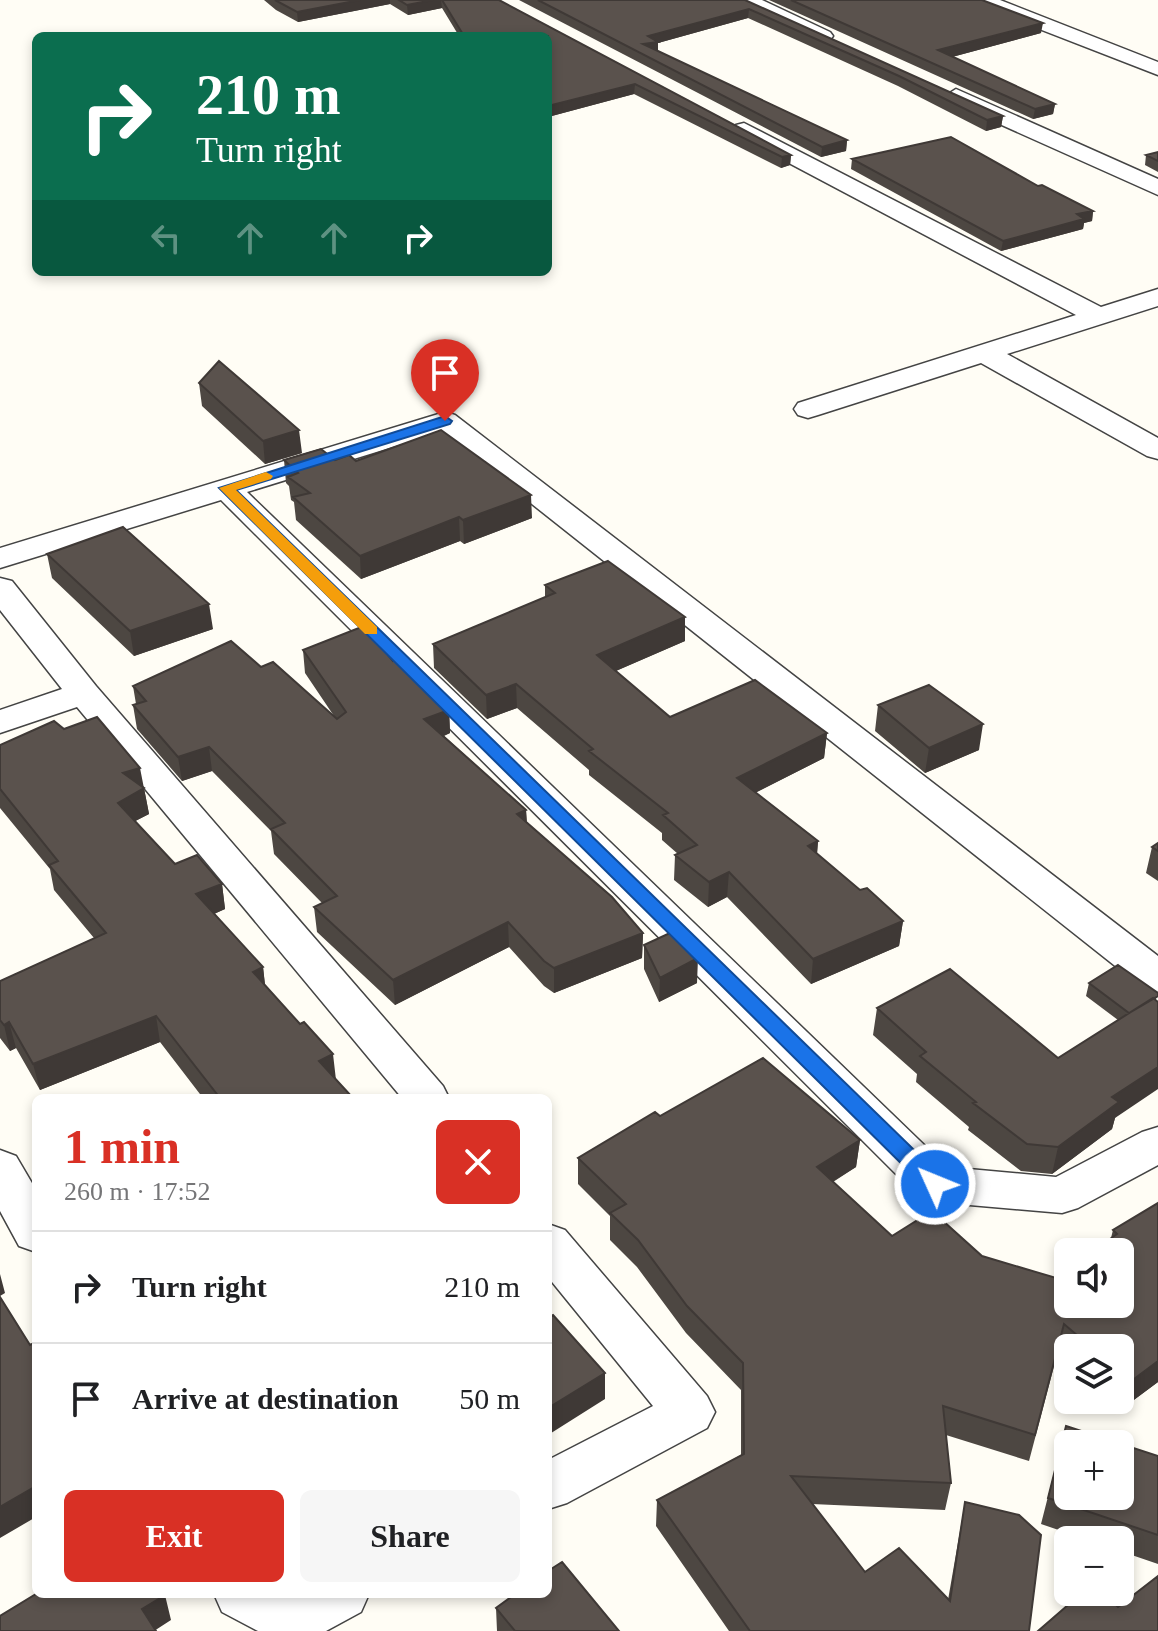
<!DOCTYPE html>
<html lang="en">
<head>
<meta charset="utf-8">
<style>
  :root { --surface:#fff; --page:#f6f6f6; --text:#202124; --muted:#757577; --line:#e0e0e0; --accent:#d93025 }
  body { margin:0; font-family:Georgia,serif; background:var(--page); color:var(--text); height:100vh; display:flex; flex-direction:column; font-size:30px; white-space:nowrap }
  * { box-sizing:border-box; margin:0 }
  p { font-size:26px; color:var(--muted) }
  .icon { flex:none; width:44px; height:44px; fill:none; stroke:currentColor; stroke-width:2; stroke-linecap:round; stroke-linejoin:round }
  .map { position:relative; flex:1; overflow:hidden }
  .drawer { position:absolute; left:32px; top:1094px; width:520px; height:504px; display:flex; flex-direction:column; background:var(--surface); border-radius:12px; box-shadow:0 4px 12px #0003 }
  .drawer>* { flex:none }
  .banner { position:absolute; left:32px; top:32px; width:520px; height:244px; border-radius:12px; box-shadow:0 4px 12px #0003; background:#0b6e4f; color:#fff; overflow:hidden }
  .fabs { position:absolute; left:1054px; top:1238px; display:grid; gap:16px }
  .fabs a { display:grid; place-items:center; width:80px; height:80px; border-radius:12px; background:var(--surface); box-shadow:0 4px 12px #0003; font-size:40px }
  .pin { position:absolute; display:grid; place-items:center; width:68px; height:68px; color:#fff; margin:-82px -34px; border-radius:50% 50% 50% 0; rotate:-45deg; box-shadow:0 0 8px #0007 }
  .pin .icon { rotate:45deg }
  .me { position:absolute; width:88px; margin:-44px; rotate:314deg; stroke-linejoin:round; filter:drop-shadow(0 0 6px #0008) }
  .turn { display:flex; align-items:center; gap:28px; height:168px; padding:0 32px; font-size:36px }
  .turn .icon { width:104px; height:104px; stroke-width:2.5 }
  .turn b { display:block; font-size:56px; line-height:68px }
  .lanes { display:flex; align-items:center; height:76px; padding:0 32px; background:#0003; justify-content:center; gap:40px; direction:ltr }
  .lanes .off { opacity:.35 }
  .round { display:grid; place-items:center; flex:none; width:84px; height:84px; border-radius:12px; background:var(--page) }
  .overview { display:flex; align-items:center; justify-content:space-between; height:136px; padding:0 32px }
  h1 { font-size:48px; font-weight:700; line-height:60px; color:var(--accent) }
  .cta { display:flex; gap:16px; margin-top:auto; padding:16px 32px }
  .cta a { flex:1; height:92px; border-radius:12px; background:var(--accent); color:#fff; font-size:32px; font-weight:700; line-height:92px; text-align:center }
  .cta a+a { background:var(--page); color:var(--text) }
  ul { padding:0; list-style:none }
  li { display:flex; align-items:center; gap:24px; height:112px; padding:0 32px; border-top:2px solid var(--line) }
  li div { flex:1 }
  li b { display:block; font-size:30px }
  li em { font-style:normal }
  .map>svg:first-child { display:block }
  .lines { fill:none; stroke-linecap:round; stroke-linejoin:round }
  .minor-casing { stroke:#444; stroke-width:3 }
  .minor { fill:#fff; fill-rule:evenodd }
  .wall { fill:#4d4742 }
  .shaded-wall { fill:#3f3936 }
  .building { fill:#5a524d; stroke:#3f3936; stroke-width:2; fill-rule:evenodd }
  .route { fill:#1a73e8; stroke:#114b97; stroke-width:2 }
  .slow { fill:#f59e0b }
</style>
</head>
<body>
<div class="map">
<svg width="1158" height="1631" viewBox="0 0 1158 1631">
  <rect width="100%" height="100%" fill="#fffdf5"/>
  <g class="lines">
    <defs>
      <path id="minor" d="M736,0H762L830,32L833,36L830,40H816L739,4Z
        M972,0H1000L1158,62V75L975,4Z
        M956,89L1158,179V195L948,101L945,96Z
        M744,123L1101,307L1158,289V306L1007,354L1158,438V459L1147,456L981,363L818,415L808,418L798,415L794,409L798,403L1076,315L736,135L733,130L736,125Z
        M445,412L455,415L1158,956V992L1143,988L441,432L247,492L947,1167L1056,1177L1142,1132L1158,1127V1165L1078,1208L1062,1213L935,1202L919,1197L221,500L0,568V548Z
        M0,578L12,581L96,686L443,1086L449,1098H402L77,707L0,733V710L62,689L0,610Z
        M0,1150L16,1156L36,1190V1252L19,1246L0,1211Z
        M548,1224L565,1230L707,1396L715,1412L707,1428L567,1503L548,1509V1460L653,1406L548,1277Z
        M214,1594H369L361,1612L326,1631H258L222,1612Z"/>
    </defs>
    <use href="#minor" class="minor-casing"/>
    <use href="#minor" class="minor"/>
  </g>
  <path class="wall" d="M264,0H499L791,155L790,165L781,168L634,94L548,117V36H459L442,8L408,15L390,4L298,22L276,10Z
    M519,0H745L1003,116L1001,127L986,131L898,86L748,18L658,43V51L847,140L846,151L821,157Z
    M769,0H982L1041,33L952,57L1055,104L1053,114L1033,119Z
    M1158,152V172L1145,165L1146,155Z
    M852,159L1038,186L1093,211L1092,221L1084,223L1083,229L1001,251L851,169Z
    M199,383L302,453L265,464L202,406Z
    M284,460L356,461L532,518L464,544L460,541L361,579L296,520L294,502L291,500L289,486L286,483Z
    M47,554L213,629L134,656L52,578Z
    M545,585L685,617V641L616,671L670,717L827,733L824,758L755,793L818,841L817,854L860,890L903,921L899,946L811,984L727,897L708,907L674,880L675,855L678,854L662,840V833L589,775V770L517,708L487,719L434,668L433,644L545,597Z
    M303,650L393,661L449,710L450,733L444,736L526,810L527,822L643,933L642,958L554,993L544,986L509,947L395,1005L317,932L314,907L322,903L274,854L271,831L212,771L182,781L137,729L133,705L136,704L133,686L261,667L336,719L305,673Z
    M878,705L979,750L925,773L875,731Z
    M64,729L144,788L149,814L135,821L175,864L222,884L225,909L214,914L263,967L265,986L335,1079L353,1098H203L160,1042L40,1090L16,1048L10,1051L0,1038V981L94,938L54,890L50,869L0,808V745Z
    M1158,843V881L1146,873L1152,847Z
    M644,945L697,983L659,1002L644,969Z
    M1089,983L1158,993L1115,1118L1112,1129L1052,1174L1021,1171L968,1130L969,1127L916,1082L917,1074L873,1035L877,1008L1058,1058L1118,1020L1086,996Z
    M660,1116L860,1140L856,1167L833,1182L892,1236L982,1256L1056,1278L1111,1238L1113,1230L1158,1203V1382L1123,1408L1113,1400H1120V1348H1068V1360L1058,1351L1029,1461L946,1435L951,1483L945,1510L812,1504L865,1572L948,1600L965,1502L1029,1631H729L656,1526L657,1500L741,1455V1390L686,1333L637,1267L610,1240V1216L578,1184V1158Z
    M1066,1426L1158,1456V1564L1120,1551V1540H1088L1041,1524Z
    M496,1608L619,1631H497Z"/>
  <path class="shaded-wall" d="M360,0H390V4L298,22L297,12Z
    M433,0H441L442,8L408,15L407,5Z
    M749,9L748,18L658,43V51L643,44L648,36Z
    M1043,23L1041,33L937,61L938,50Z
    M635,84L634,94L548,117V106Z
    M1055,104L1053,114L1033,119L1035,109Z
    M1003,116L1001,127L986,131L987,120Z
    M847,140L846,151L821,157L822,147Z
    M791,155L790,165L781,168L782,157Z
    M1093,211L1092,221L1084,223L1083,229L1001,251L1003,241L1077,214Z
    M299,430L302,453L265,464L263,441Z
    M531,495L532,518L464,544L463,520Z
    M459,517L460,541L361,579L360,556Z
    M209,604L213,629L134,656L130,631Z
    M685,617V641L597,679V655Z
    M516,684L517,708L487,719L486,695Z
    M449,710L450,733L426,743L424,719Z
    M983,724L979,750L925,773L929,748Z
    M827,733L824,758L735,803L737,778Z
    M209,747L212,771L182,781L178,757Z
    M140,768L149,814L122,828L118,803L123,773Z
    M526,810L527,834L517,814Z
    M818,841L816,866L808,846Z
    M729,872L727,897L708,907L709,882Z
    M222,884L225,909L200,920L196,894Z
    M903,921L899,946L811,984L813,959Z
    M508,922L509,947L395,1005L393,980Z
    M643,933L642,958L554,993V968Z
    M698,958L697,983L659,1002L660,978Z
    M263,967L266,993L253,972Z
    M156,1016L160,1042L40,1090L33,1064Z
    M9,1022L16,1048L10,1051L4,1025Z
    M333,1054L336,1080L319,1061Z
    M1158,1067V1089L1115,1118L1112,1129L1052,1174L1058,1147L1112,1097Z
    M860,1140L856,1167L814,1193L817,1167Z
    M0,1274L5,1293L0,1296Z
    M1158,1361V1382L1123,1408L1130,1382Z
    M605,1373V1399L548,1435V1408Z
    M36,1486V1517L0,1538V1507Z
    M165,1595L171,1620L154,1631L142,1609Z"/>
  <path class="building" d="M275,0H360L297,12Z
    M399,0H433L407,5Z
    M442,0H499L791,155L782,157L635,84L548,106V36H464Z
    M538,0H745L1003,116L987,120L899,76L749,9L648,36L658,42L643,44L847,140L822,147Z
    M791,0H982L1043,23L938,50L1055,104L1035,109Z
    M951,137L1038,186L1042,185L1093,211L1077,214L1084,219L1003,241L852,159Z
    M1158,152V161L1146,155Z
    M219,361L299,430L263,441L199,383Z
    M441,430L531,495L463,520L459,517L360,556L293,497L310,493L288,477L298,473L284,460L321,449L335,460L349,455L356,461Z
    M123,527L209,604L130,631L47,554Z
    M608,561L685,617L597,655L670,717L755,680L827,733L737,778L818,841L808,846L860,890L867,888L903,921L813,959L729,872L709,882L675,855L697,845L663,815L668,813L589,751L593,749L516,684L486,695L433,644L555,593L545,585Z
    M364,626L393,661L398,659L449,710L424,719L526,810L517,814L612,897L643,933L554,968L544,961L508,922L393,980L314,907L337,896L271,829L285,823L209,747L178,757L133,705L146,701L133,686L231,641L261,667L273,662L337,719L346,712L303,650Z
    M929,685L983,724L929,748L878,705Z
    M97,717L140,768L123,773L144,788L118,803L175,864L197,855L222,884L196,894L263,967L253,972L300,1024L304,1022L333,1054L319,1061L353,1098H220L156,1016L33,1064L9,1022L4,1025L0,1020V981L106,933L49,865L58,861L0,789V745L54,721L64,729Z
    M1158,843V851L1152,847Z
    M670,933L698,958L660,978L644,945Z
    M1118,965L1158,993V996L1129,1013L1089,983Z
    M950,969L1058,1058L1153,998L1158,1002V1067L1112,1097L1119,1102L1058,1147L1027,1144L973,1103L976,1102L920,1056L926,1052L877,1008Z
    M763,1058L860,1140L817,1167L892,1236L932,1211L982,1256L1056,1278L1068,1269V1304H1120V1252H1092L1117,1234L1113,1230L1158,1203V1361L1130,1382L1120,1373V1348H1092L1064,1324L1035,1435L943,1406L951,1483L791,1476L865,1572L899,1548L950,1601L965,1502L1019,1515L1041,1535L1029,1631H750L657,1500L744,1454L743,1363L687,1306L638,1240L610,1213L626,1204L578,1158L655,1112L660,1116Z
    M0,1297L30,1345L36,1342V1486L0,1507Z
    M553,1315L605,1373L548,1408V1318Z
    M1066,1426L1158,1456V1535L1048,1498ZM1068,1444H1120V1496H1068Z
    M562,1562L619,1631H515L496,1608L515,1594H548V1571Z
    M1158,1576V1631H1038L1083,1592H1102L1118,1607Z
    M36,1594H165V1595L142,1609L156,1631H0V1616Z"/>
  <path class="route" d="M445,416L452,421L450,424L236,490L943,1178L946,1184L943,1190L935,1192L928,1190L219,488Z"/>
  <path class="slow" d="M266,472L273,476L271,479L236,490L377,627V634H365L219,488Z"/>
</svg>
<div class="fabs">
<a><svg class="icon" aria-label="sound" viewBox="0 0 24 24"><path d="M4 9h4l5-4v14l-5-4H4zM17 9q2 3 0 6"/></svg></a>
<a><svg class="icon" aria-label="layers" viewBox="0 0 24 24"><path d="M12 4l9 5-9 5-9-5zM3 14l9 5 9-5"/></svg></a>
<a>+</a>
<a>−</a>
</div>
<div class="pin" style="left:445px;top:421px;background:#d93025"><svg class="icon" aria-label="arrive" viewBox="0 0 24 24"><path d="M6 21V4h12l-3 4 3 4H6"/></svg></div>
<svg class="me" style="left:935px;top:1184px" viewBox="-20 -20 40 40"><circle r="17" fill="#1a73e8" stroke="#fff" stroke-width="3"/><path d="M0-11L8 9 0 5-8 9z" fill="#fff"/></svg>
<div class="banner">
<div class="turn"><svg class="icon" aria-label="right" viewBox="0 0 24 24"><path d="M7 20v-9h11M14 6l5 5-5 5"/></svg><div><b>210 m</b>Turn right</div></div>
<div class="lanes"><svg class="icon off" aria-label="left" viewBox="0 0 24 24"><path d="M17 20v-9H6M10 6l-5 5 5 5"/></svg><svg class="icon off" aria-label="ahead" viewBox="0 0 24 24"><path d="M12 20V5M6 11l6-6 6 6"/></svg><svg class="icon off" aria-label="ahead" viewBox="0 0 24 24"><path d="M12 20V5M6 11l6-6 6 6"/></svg><svg class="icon" aria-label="right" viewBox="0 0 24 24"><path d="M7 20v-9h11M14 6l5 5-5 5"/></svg></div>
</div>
<section class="drawer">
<div class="overview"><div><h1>1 min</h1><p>260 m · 17:52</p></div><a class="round" style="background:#d93025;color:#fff"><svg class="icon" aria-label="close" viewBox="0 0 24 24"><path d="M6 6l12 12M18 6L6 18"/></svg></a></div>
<ul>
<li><svg class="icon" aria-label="right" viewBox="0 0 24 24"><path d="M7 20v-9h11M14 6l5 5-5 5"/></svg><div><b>Turn right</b></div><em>210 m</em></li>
<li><svg class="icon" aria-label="arrive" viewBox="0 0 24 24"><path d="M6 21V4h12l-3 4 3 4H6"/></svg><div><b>Arrive at destination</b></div><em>50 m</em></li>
</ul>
<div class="cta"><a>Exit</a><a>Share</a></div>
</section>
</div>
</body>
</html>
